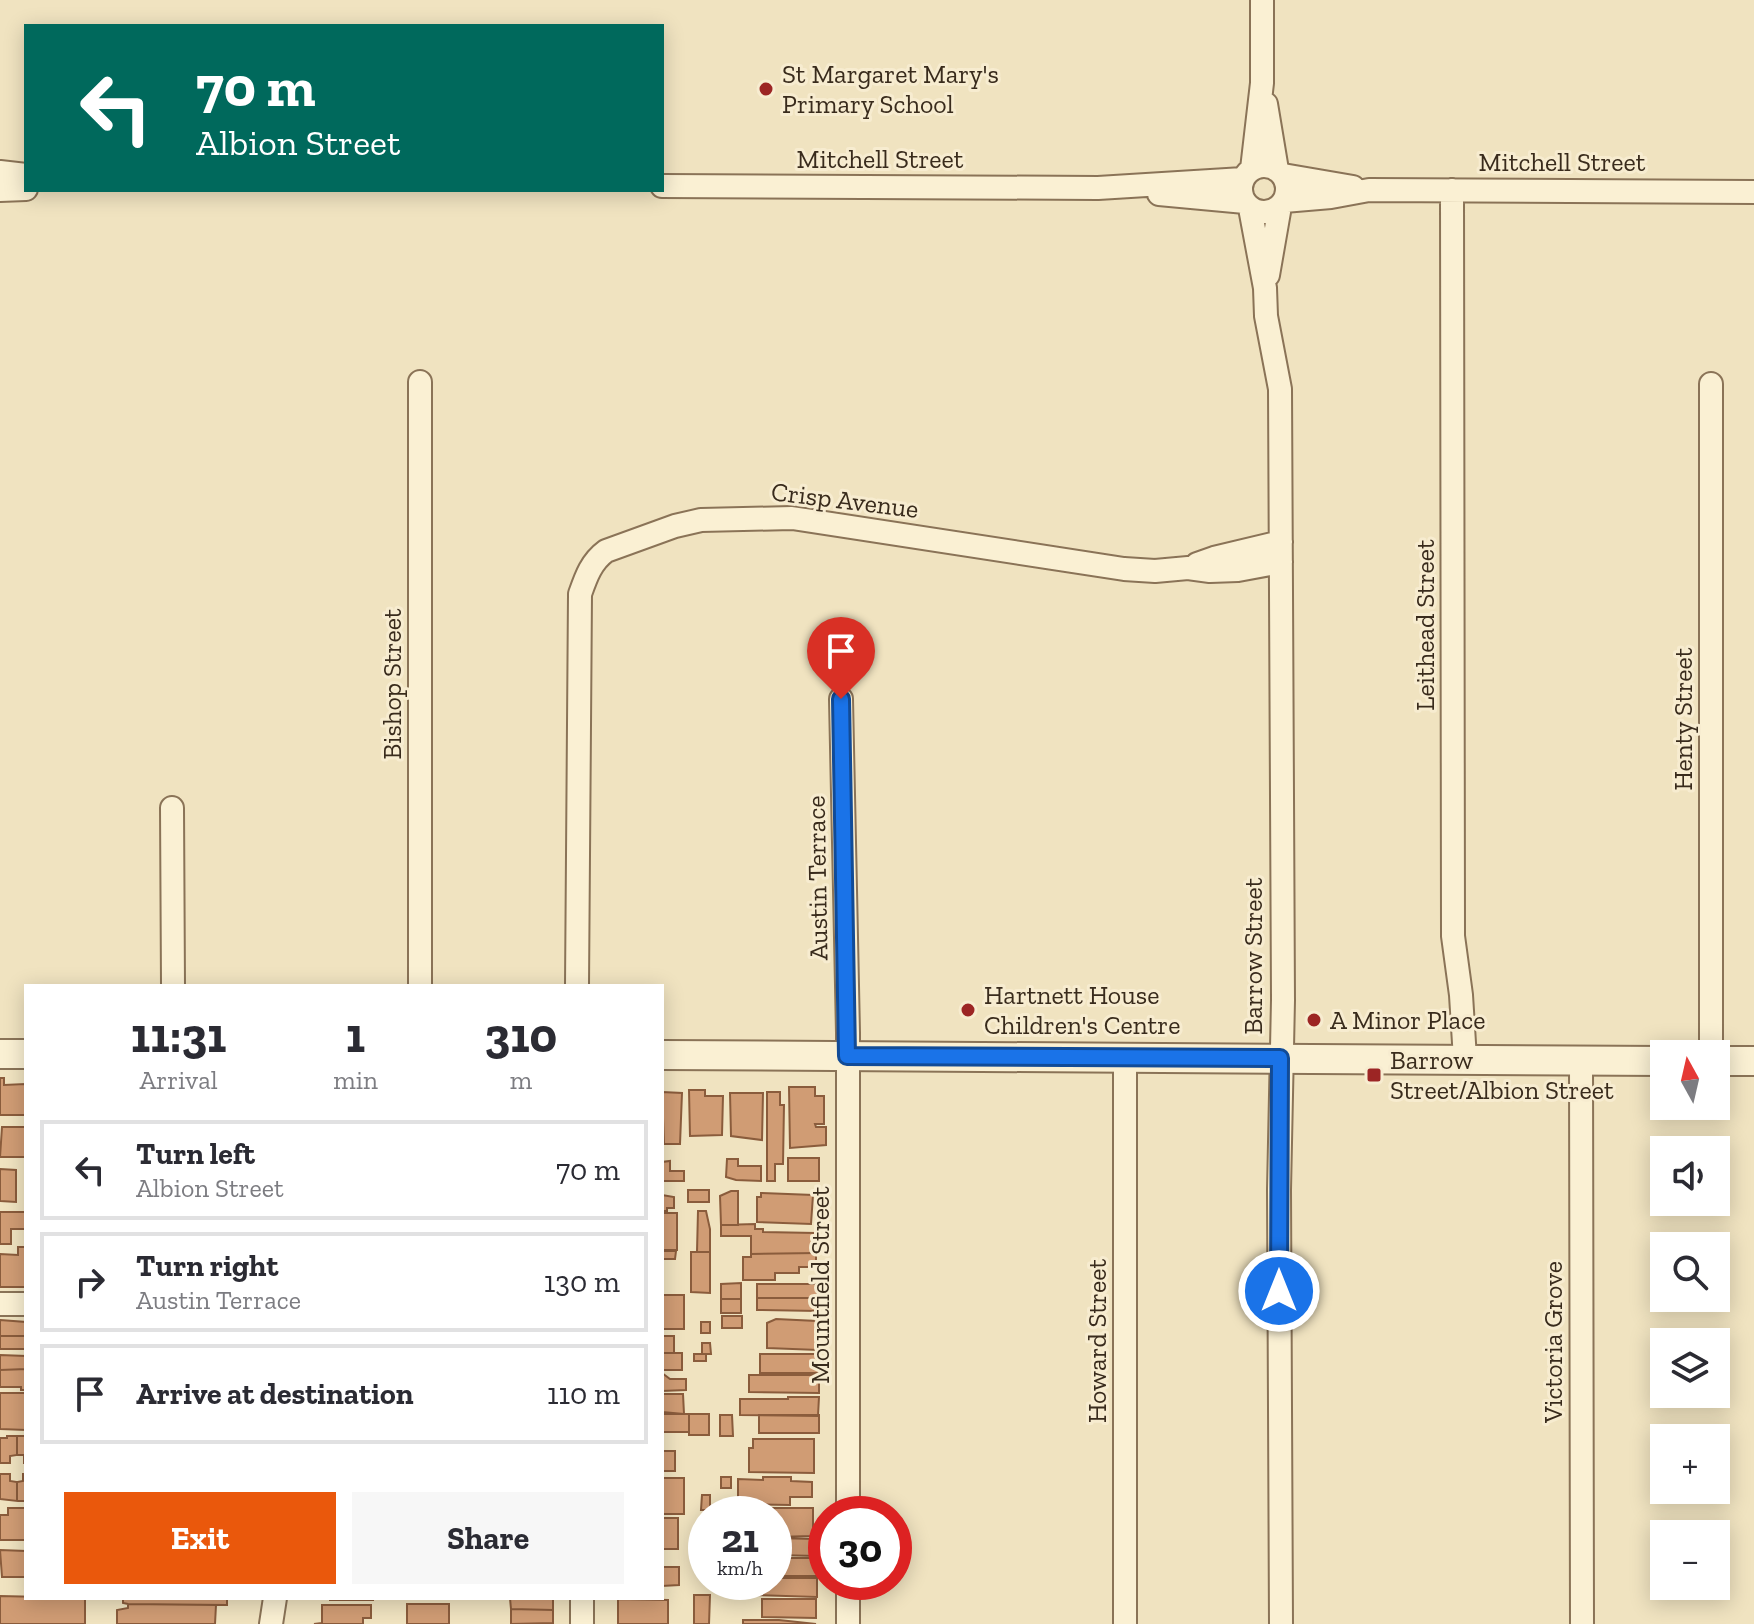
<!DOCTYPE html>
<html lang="en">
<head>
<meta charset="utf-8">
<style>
  :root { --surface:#fff; --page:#f7f7f7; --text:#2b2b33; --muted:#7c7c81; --line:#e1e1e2; --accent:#ea580c }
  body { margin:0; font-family:"Zilla Slab",serif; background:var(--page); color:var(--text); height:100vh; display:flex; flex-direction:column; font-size:30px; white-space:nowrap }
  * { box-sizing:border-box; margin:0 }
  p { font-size:26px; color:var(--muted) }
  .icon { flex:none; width:44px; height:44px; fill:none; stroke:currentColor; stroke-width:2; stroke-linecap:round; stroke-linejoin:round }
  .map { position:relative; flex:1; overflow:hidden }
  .sheet { position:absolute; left:24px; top:984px; width:640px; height:616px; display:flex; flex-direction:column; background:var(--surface); border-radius:0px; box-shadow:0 4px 20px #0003 }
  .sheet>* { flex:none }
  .guide { position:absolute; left:24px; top:24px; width:640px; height:168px; border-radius:0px; box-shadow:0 4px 20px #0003; background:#00695c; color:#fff; overflow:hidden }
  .needle { width:52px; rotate:352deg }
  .tools { position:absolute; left:1650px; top:1040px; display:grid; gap:16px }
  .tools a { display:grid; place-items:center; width:80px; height:80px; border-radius:0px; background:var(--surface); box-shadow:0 4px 20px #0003; font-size:40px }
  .speed { position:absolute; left:688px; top:1496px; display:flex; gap:16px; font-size:40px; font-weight:700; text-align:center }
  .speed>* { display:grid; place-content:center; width:104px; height:104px; border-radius:50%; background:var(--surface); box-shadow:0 4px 20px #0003; line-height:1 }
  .speed small { font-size:20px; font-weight:400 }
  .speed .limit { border:12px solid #d22; background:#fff; color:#111 }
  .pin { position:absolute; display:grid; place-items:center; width:68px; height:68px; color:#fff; margin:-82px -34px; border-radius:50% 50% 50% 0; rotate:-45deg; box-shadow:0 0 8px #0007 }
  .pin .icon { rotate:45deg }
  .me { position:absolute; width:88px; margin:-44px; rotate:0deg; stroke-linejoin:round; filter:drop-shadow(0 0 6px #0008) }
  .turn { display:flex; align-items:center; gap:28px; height:168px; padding:0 40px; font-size:36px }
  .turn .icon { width:104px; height:104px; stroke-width:2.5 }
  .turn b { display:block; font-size:56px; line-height:68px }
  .eta { display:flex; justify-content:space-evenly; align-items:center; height:136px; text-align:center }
  .eta b { font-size:48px; font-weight:700; line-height:56px }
  .button { display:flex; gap:16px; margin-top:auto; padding:16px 40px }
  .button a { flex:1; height:92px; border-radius:0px; background:var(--accent); color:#fff; font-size:32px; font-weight:700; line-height:92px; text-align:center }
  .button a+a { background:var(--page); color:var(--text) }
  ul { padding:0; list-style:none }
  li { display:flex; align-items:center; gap:24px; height:100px; margin:0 16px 12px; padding:0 24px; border:4px solid var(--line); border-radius:0px }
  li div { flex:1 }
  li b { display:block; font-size:30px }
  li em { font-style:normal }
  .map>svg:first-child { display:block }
  .building { fill:#d09c74; stroke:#8a5c3c; stroke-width:2 }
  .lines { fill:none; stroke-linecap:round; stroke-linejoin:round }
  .minor-casing { stroke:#8a7357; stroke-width:26 }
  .tertiary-casing { stroke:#8a7357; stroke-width:32 }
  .minor { stroke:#faf0d3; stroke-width:22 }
  .tertiary { stroke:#faf0d3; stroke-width:28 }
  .route-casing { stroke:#114b97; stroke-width:20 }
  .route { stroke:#1a73e8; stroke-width:14 }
  .poi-dot { fill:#9c2524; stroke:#f7ecd0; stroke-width:3 }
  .labels { text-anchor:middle; stroke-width:6; stroke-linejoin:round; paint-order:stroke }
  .poi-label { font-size:26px; fill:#392b1c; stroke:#f7ecd0; text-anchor:start }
  .street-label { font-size:26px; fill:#392b1c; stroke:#f7ecd0 }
</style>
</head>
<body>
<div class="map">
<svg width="1754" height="1624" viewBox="0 0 1754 1624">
  <rect width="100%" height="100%" fill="#f0e3c0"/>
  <path class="building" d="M0,1078H4V1085L25,1084V1115H0Z
    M789,1087H815V1096H824V1124H815L816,1127H826V1145L790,1148Z
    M689,1090H705V1096H723L722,1135L690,1136Z
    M662,1092L682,1093L680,1144H664Z
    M767,1092H780V1105H784L783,1164H775V1181H767Z
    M730,1093H763L762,1140L731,1136Z
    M2,1127H26V1157H0Z
    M788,1158H819V1181H788Z
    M727,1159H738V1166H761V1181L736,1180L726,1177Z
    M670,1161V1171H684V1181H662V1162Z
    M0,1169L16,1170V1202L0,1201Z
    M688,1190H709V1202H688Z
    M731,1191H738V1225H721L720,1196Z
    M761,1193L813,1195L811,1224L757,1222V1197H761Z
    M662,1195L674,1197V1208H667V1211H662Z
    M698,1211H706L710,1229V1252H697Z
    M0,1212H26V1229H11V1244H0Z
    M662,1213H677V1250H662Z
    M755,1224V1229H763V1232L815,1233L816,1253L751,1254V1236H721V1225Z
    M18,1247H26V1287H0V1254L18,1255Z
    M662,1251H676L675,1259H662Z
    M691,1252H710V1293L691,1292Z
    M816,1253V1267H799V1273H775V1280H743V1257H751V1254Z
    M741,1283V1299H721V1284Z
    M757,1284H817V1298H757Z
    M662,1295H684V1329H662Z
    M757,1298H817V1311L757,1310Z
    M721,1299H741V1313H721Z
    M722,1316H742V1328H722Z
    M776,1319L817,1321L818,1350L767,1348V1323Z
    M0,1320L26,1322V1336H0Z
    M701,1322H710V1333H701Z
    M0,1336H26V1349H0Z
    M662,1336H674V1353H662Z
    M702,1343H710L711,1354H702Z
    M662,1353H682V1370H662Z
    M694,1354H706V1361H694Z
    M760,1354H819V1373H760Z
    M0,1355L26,1356V1369L0,1370Z
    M26,1369V1390H21V1387H0V1370Z
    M662,1373L670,1379H686V1390L662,1391Z
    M749,1375H819V1393L749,1392Z
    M0,1393H26V1430L0,1429Z
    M662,1394H683L684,1414L662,1412Z
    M788,1397H819L818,1416L740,1415V1399H788Z
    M662,1414H689V1432H662Z
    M689,1414H709V1435H689Z
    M720,1415H732L733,1436H720Z
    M759,1415H819V1433H759Z
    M7,1436H17V1455L10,1456V1463H0V1438H7Z
    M17,1436H26V1463H24V1455H17Z
    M662,1439V1451H675V1471H662Z
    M753,1439H814V1473L749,1472V1448H753Z
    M0,1474H10V1481L17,1482V1501L0,1499Z
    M23,1474H26V1501H17V1482L23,1481Z
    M721,1477H731V1488H721Z
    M763,1477H791V1481L812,1482V1497H790V1505L738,1504V1479L763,1480Z
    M662,1478H684V1514H662Z
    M702,1495H710V1510H701Z
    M8,1508H26V1540H0V1515H8Z
    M757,1508H813V1536L774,1537V1514H757Z
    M662,1518H678V1549H662Z
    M774,1538L817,1539V1556L774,1555Z
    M0,1550L26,1551V1577H2Z
    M774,1558H818L817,1576H774Z
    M662,1567H679V1585L662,1586Z
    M774,1578H817V1597L752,1595L751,1582H774Z
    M694,1595H710L709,1624H694Z
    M0,1596L85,1598V1624H0Z
    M123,1598H227V1605L128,1604L123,1603Z
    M330,1598H373V1600H330Z
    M510,1598H553V1610L511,1609Z
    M618,1599L668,1600V1624H618Z
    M762,1599H816V1618L762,1617Z
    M128,1604L216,1605L215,1624H117V1610L128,1608Z
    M407,1604H449V1624H407Z
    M322,1605H371V1618H363V1624H314L322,1623Z
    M511,1609L553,1610V1623L511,1624Z
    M743,1620H779L816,1624H743Z"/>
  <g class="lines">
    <defs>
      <path id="minor" d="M1266,104L1277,170
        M1241 189a23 23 0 1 1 46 0a23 23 0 1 1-46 0Z
        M1252,169L1262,83V0
        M0,172L26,175
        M1283,175L1353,187
        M662,186L1098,188L1243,179
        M0,190L26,189
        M1452,190L1453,936L1461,995L1465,1059
        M1159,194L1245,202
        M1284,201L1331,197L1369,190L1754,192
        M1250,208L1265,288L1266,316L1280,389L1283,1000L1279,1190L1281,1624
        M1268,275L1280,206
        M420,382V986
        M1711,384V1054
        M1197,564L1214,558L1281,542
        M841,699L848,1033V1514
        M172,808L173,986
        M577,986L580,594C586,577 591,562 606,551L675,526L701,520L792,518L1124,569L1155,571L1188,568L1210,571L1238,570L1281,562
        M1581,1060L1582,1624
        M0,1304H26
        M848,1582V1624
        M271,1624L275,1598
        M582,1624V1598
        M1125,1624V1058"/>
      <path id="tertiary" d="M0,1054H26
        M662,1055L1664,1061
        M1716,1061H1754"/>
    </defs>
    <use href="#minor" class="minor-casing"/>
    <use href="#tertiary" class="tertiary-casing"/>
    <use href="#minor" class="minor"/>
    <use href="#tertiary" class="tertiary"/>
  </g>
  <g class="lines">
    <defs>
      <path id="route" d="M841,699L847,1056L1280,1058L1279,1291"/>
    </defs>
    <use href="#route" class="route-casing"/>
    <use href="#route" class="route"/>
  </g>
  <g class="poi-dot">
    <circle cx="766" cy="89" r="8"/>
    <circle cx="968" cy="1010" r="8"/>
    <circle cx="1314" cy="1020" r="8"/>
    <rect x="1366" y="1067" width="16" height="16" rx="4"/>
  </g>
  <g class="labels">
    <g class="poi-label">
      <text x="782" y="83">St Margaret Mary's<tspan x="782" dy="30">Primary School</tspan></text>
      <text x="984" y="1004">Hartnett House<tspan x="984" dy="30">Children's Centre</tspan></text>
      <text x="1330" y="1029">A Minor Place</text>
      <text x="1390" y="1069">Barrow<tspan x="1390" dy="30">Street/Albion Street</tspan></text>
    </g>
    <g class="street-label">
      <text x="880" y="168">Mitchell Street</text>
      <text x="1562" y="171">Mitchell Street</text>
      <text transform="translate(845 500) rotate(7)" y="9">Crisp Avenue</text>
      <text transform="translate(1425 625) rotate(-90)" y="9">Leithead Street</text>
      <text transform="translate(392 684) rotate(-90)" y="9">Bishop Street</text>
      <text transform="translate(1683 719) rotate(-90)" y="9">Henty Street</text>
      <text transform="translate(817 878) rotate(-91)" y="9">Austin Terrace</text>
      <text transform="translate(1253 956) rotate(-90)" y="9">Barrow Street</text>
      <text transform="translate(820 1285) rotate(-90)" y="9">Mountfield Street</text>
      <text transform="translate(1097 1341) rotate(-90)" y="9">Howard Street</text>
      <text transform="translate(1553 1342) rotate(-90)" y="9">Victoria Grove</text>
    </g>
  </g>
</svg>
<div class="tools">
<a><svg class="needle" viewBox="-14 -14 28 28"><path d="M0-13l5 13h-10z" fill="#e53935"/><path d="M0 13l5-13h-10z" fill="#7c7c81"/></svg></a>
<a><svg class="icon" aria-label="sound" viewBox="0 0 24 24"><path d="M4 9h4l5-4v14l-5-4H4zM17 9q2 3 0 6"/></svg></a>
<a><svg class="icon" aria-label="search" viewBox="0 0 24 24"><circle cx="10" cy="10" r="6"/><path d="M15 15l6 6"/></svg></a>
<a><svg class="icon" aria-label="layers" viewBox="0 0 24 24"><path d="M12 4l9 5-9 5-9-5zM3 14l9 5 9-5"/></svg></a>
<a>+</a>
<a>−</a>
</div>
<div class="speed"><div>21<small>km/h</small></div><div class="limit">30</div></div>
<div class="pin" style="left:841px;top:699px;background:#d93025"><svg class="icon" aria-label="arrive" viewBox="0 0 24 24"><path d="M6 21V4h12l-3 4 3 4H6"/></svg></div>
<svg class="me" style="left:1279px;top:1291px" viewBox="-20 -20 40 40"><circle r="17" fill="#1a73e8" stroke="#fff" stroke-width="3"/><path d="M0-11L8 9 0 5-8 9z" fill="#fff"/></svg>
<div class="guide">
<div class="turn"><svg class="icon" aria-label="left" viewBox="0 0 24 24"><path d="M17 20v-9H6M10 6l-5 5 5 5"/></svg><div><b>70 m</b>Albion Street</div></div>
</div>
<section class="sheet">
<div class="eta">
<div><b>11:31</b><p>Arrival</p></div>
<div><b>1</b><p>min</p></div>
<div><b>310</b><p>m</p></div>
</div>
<ul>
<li><svg class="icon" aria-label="left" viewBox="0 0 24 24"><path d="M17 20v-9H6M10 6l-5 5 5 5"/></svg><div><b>Turn left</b><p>Albion Street</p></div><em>70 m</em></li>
<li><svg class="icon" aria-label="right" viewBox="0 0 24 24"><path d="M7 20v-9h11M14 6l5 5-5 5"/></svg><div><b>Turn right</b><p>Austin Terrace</p></div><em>130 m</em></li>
<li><svg class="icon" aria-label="arrive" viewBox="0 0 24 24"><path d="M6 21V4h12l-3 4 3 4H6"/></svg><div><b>Arrive at destination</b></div><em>110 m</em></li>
</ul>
<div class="button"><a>Exit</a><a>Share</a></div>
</section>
</div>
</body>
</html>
